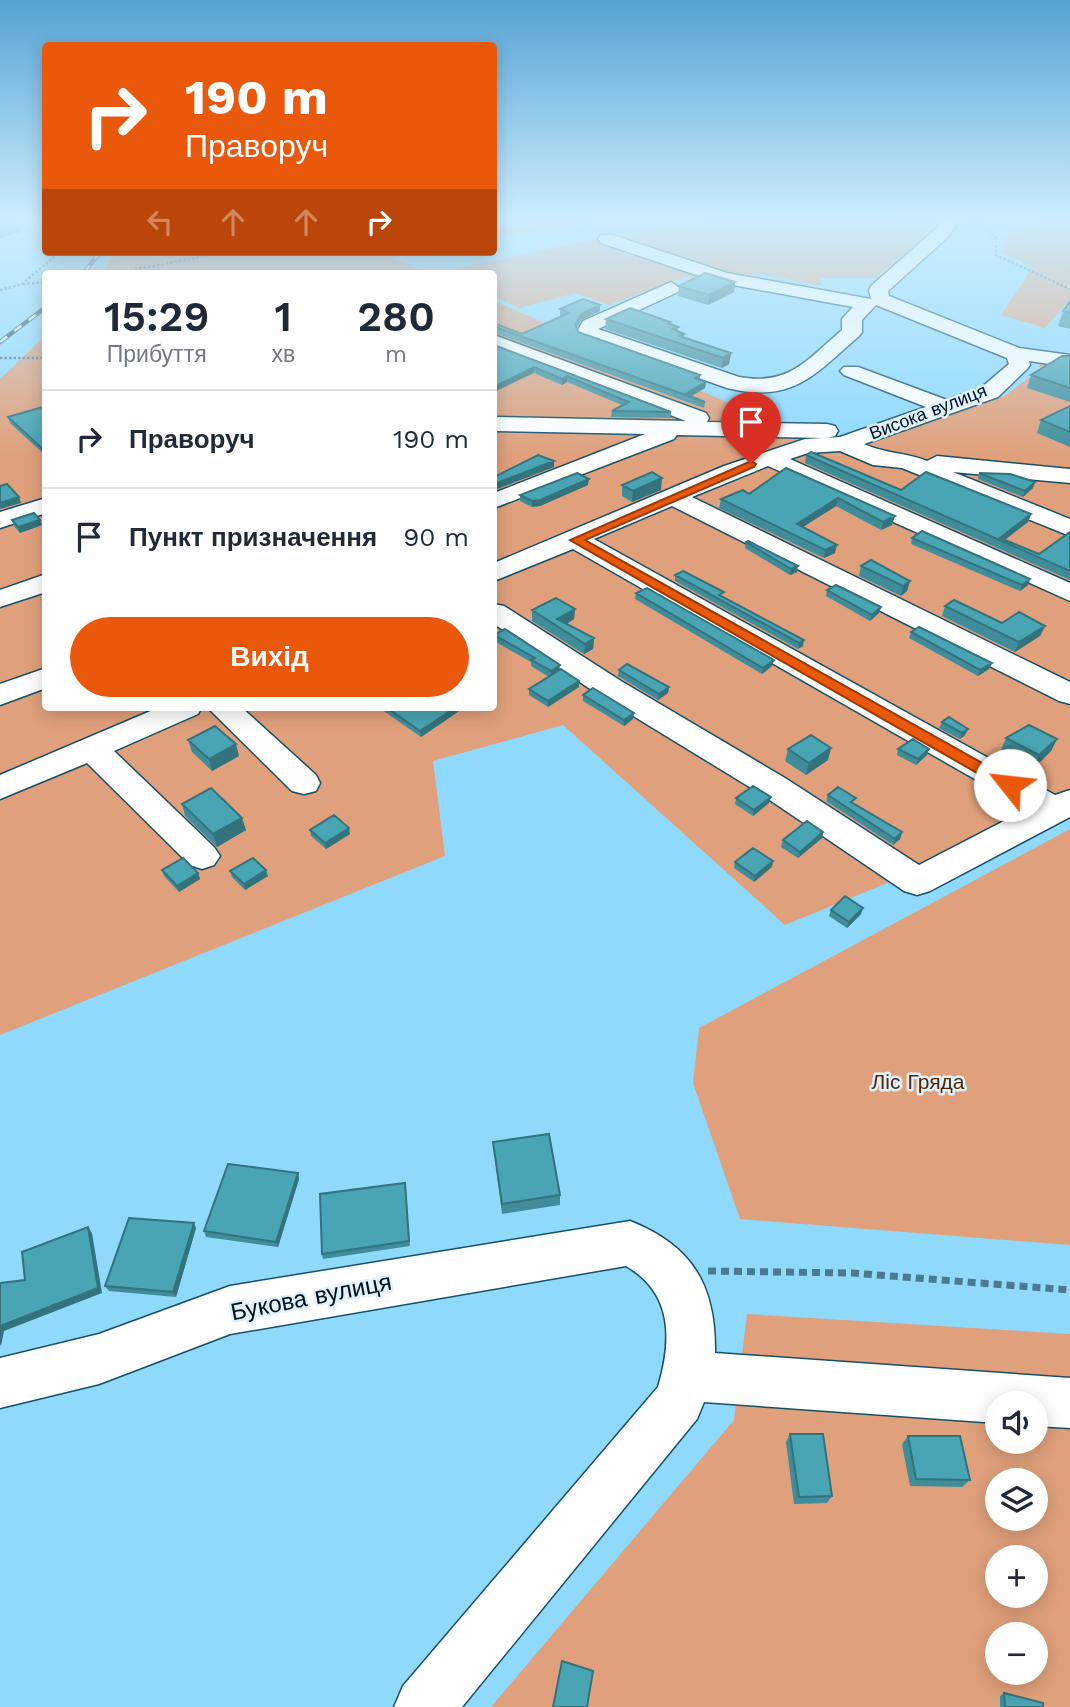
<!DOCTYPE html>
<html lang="uk">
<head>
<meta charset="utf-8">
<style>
  :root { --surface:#fff; --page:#f6f6f7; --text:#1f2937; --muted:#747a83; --line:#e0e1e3; --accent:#ea580c }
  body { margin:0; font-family:"Work Sans",sans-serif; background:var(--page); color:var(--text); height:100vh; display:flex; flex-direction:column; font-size:26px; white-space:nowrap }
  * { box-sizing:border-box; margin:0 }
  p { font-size:23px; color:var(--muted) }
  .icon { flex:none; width:38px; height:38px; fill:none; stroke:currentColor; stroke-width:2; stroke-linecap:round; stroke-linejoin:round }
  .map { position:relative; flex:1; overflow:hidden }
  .sheet { position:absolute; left:42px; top:270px; width:455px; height:441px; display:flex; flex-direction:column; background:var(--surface); border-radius:7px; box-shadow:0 4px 18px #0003 }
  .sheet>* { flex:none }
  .banner { position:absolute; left:42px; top:42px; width:455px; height:214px; border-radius:7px; box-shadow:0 4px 18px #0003; background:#ea580c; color:#fff; overflow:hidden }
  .tools { position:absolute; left:985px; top:1391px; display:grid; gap:14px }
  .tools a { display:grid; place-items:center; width:63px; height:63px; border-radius:50%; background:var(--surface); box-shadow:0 4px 18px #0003; font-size:35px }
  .pin { position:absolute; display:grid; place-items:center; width:60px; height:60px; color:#fff; margin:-72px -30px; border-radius:50% 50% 50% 0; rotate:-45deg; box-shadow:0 0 7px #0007 }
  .pin .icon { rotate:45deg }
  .me { position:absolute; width:77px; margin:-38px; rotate:299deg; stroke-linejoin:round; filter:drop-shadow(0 0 5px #0008) }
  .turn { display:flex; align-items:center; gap:24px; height:147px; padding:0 28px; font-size:32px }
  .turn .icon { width:91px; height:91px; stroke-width:2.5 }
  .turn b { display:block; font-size:49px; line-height:60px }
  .lanes { display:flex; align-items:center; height:66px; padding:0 28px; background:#0003; justify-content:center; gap:35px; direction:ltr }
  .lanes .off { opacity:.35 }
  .eta { display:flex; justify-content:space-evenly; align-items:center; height:119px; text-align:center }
  .eta b { font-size:42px; font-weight:600; line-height:49px }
  .action { display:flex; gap:14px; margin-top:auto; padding:14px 28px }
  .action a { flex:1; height:80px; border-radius:42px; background:var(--accent); color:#fff; font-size:28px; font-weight:600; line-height:80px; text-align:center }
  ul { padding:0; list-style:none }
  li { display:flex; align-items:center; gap:21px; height:98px; padding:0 28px; border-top:2px solid var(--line) }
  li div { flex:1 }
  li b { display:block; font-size:26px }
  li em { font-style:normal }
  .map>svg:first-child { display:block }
  .green { fill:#e0a07b; fill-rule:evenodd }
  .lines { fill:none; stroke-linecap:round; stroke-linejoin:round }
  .minor-casing { stroke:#155068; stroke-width:3 }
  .path-far1 { stroke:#4b7990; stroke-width:2.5; stroke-dasharray:2.5 2; stroke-linecap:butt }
  .path { stroke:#4b7990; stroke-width:7; stroke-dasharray:8 5; stroke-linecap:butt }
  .minor { fill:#fff; fill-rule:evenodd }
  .rail-casing { stroke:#2c4d5f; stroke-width:4.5 }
  .rail { stroke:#ddf2fd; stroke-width:2.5; stroke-dasharray:9; stroke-linecap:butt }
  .wall { fill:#3f8d9a }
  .shaded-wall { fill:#33737d }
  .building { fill:#49a4b3; stroke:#33737d; stroke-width:2 }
  .route { fill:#ea580c; stroke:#983908; stroke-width:2 }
  .labels { text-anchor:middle; stroke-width:5; stroke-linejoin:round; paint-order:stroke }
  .far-street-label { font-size:18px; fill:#000f19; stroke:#ddf2fd }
  .park-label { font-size:21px; fill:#572601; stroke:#ddf2fd }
  .near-street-label { font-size:24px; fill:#000f19; stroke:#ddf2fd }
</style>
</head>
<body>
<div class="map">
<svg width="1070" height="1707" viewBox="0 0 1070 1707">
  <rect width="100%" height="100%" fill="#8fd9fd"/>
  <path class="green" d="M494,218H614L494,239Z
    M729,218L937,221L923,240L875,278H820L821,286L761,274L683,278L609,305L575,293L520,308L494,296V273L442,272L589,240Z
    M1053,218H1070V299L1045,328L1001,315L1033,267L1003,253L1007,234Z
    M117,252H421L392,258L428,273H101Z
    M494,301L842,452L1004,396L1040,370L1039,359L1070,366V796L960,853L785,925L563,725L433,761L445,856L0,1035V379L45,336L46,707H494Z
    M1070,829V1245L740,1219L693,1083L699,1028Z
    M747,1314L1070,1334V1707H491L734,1420ZM998,1404H1036V1442H998ZM998,1480H1036V1519H998ZM998,1558H1036V1596H998ZM998,1634H1036V1673H998Z"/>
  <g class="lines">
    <defs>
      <path id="minor" d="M944,218H961L949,236L888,291L889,296L1019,348L1070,355V367L1029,361L1030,365L1027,369L998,397L864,444C886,454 905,452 927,461L937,456L1070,469V483L953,472L1070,519V536L902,468L873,465L840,451L808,453L790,459L1070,583V601L768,466L692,497L1070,682V704L1059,701L672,506L594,539L1055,795L1070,790V817L930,891L917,895L904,891L761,794L599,695L494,624V604L504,606L621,681L785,778L919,865L1027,809L573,549L494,581V563L724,466L805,439L840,437L926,407L844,375L840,371L844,367H858L947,400L982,387L1009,364L1007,358L876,305L862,320V332L859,336C814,375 793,404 727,388L580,336L577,332L583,321L671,282L680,288L678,292L598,329L739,377C789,386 807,360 842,330V319L853,307L717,282L601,243L598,239L601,235H613L727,273L871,299L869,290L871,286L937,228Z
        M494,335L706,413L709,418L707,422L827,424L835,426L838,431L835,436L827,438L677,435L674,439L494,508V493L645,434L494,431V417L686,421L494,348Z
        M46,498V513L0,528V512Z
        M46,574V592L0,607V590Z
        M46,668V688L0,705V684Z
        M160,707H202L198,714L114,751L214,847L220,856L214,865L202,869L190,865L87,763L0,799V775Z
        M207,707H241L316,775L320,783L316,791L304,794L292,791Z
        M630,1221C693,1246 716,1286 715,1353L1070,1378V1428L1036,1426V1404H998V1423L704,1402L697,1419L462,1707H394L403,1686L658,1387C672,1340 673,1293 626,1266L230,1334L99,1384L0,1408V1358L99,1334L230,1286Z"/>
    </defs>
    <use href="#minor" class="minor-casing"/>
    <path class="path-far1" d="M26,218L46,222
      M968,223L981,225L989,218
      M981,225L996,238V255L1070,289
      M117,273L225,252
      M23,284L46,282
      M0,290L22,284L60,252
      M0,358H46"/>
    <path class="path" d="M708,1271L852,1273L1070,1290"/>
    <use href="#minor" class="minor"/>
    <defs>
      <path id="rail" d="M84,273L100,252
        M0,342L46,307"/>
    </defs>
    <use href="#rail" class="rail-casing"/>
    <use href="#rail" class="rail"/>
  </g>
  <path class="wall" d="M735,282L734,292L708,305L678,296L679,286Z
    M1070,301V329L1058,326L1063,311Z
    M560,309L600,311L581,320L576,328L578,332L700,375V380L706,382L705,388L690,397L705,402L704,408L495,333L494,323L522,334L562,316L560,315Z
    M606,319L670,322V324L678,327L677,331L684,334V338L731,353L729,364L722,368L605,329Z
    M494,345L671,412V418L611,417L612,411L622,405L567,382L562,385L534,373Z
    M1070,356V402L1027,388L1031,375Z
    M46,406V456L10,423L8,417Z
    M1070,406V447L1037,433L1041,420Z
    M806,455L901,490L1031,514L1028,522L1005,540L1039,554L1070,532V580L805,463Z
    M554,461V467L497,489L494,487V477Z
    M786,468L892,525L881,530L836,506L803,527L835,553L824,558L719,508L721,499L749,494Z
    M979,473L1033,488L1023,497L978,479Z
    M588,485L540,506L532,507L520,501V495Z
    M622,485L661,490L632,502L622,496Z
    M12,520H40L42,525L20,533L14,526Z
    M912,538L1028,585L1020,591L911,544Z
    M746,542L797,572L790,575L745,548Z
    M861,566L910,581L907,591L901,596L859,576Z
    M675,575L723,597L803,646L798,649L675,581Z
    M827,590L881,607L879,613L870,621L826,596Z
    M636,593L772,666L762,674L635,599Z
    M945,606L1002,623L1045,626L1040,636L1015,652L942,616Z
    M575,609L574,619L567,624L594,638L593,649L584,654L532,621V610Z
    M911,632L989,669L978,676L909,638Z
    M494,635L559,670L579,687L548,707L529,695V689L549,677L531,666V662L494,641Z
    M619,670L669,687L668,693L658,700L618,676Z
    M583,695L633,719L624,726L583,701Z
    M378,707H465L421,737Z
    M942,722L965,735L960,739L939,728Z
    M1006,738L1057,739L1051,751L1034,768L1001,750Z
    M188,740L239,756L212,771L192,752Z
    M788,749L828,760L806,775L785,761Z
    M898,749H929L927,755L916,765L897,755Z
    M828,795L902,832L900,839L893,845L826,801Z
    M736,798L769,803L753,816L735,804Z
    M182,804L246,830L217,847L185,816Z
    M310,830L350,834L326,849L311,836Z
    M823,832L822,838L798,858L781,847L783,840Z
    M735,862L772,867L754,882L734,868Z
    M162,870L198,873L200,879L179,892L164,876Z
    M230,871L268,876L245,890L232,877Z
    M831,910L861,914L847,928L829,916Z
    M493,1142L560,1195V1205L502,1214Z
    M298,1173L299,1179L278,1247L206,1237L204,1231Z
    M406,1188L410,1246L323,1259L322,1254Z
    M196,1228L176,1297L109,1291L105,1286Z
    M790,1434L832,1496L827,1503L794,1504L786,1442Z
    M908,1436L970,1480L962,1487L910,1486L902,1444Z
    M1004,1693L1043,1707H1000V1696Z"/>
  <path class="shaded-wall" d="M19,227L21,232L0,238V232Z
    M735,282L734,292L708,305L709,295Z
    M497,305V311L494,312V306Z
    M600,305V311L581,320L575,331V325L581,314Z
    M731,353L729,364L722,368L723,358Z
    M534,367V373L494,392V387Z
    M567,376V382L562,385V379Z
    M706,382L705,388L690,397L684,395Z
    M554,461V467L497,489V483Z
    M662,478L661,490L632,502L633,491Z
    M589,479L588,485L540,506L532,507V501Z
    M1035,482L1033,488L1023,497L1025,491Z
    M19,497L21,503L0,509V503Z
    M838,498L836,506L795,532L797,524Z
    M1031,514L1028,522L1003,541L1000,538Z
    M895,516L892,525L881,530L883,522Z
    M40,520L42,525L20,533L18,527Z
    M837,545L835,553L824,558L825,550Z
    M798,566L797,572L790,575L791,569Z
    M1030,579L1028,585L1020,591L1022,585Z
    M910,581L907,591L901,596L903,586Z
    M881,607L879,613L870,621L872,615Z
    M575,609L574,619L560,628L557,619Z
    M1045,626L1040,636L1015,652L1019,642Z
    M594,638L593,649L584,654L585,644Z
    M804,640L803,646L798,649L799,643Z
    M774,660L772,666L762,674L763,668Z
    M992,663L989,669L978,676L980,670Z
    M560,665L559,671L551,677V671Z
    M579,681V687L548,707V701Z
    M669,687L668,693L658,700L659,694Z
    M456,707H465L421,737L420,731Z
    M634,713L633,719L624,726V720Z
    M968,729L965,735L960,739L962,733Z
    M1057,739L1051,751L1034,768L1039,755Z
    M236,744L239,756L212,771L209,759Z
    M831,748L828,760L806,775L809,763Z
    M929,749L927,755L916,765L918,759Z
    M771,797L769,803L753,816L754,810Z
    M242,818L246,830L217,847L213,834Z
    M349,828L350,834L326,849L325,843Z
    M823,832L822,838L798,858L800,852Z
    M902,832L900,839L893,845L895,839Z
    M773,861L772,867L754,882L755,876Z
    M266,870L268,876L245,890L244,884Z
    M198,873L200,879L179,892L177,886Z
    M863,908L861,914L847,928L849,922Z
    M298,1173L299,1179L278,1247L276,1242Z
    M194,1223L196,1228L176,1297L173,1292Z
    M88,1227L92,1233L102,1293L4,1331L1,1346L0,1344V1326Z"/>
  <path class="building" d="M0,218H2L19,227L0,232Z
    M705,273L735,282L709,295L679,286Z
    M583,299L600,305L581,314L575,325L578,332L700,375L695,378L706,382L685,394L705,402L495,327L494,328V323L522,334L569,313L560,309Z
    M1070,301V313L1063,311Z
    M630,308L670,322L668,323L678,327L673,329L684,334L679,336L731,353L723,358L606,319Z
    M494,345L671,412L612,411L629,402L567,376L562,379L534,367L494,387Z
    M1062,356H1070V388L1031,375Z
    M46,406V452L8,417Z
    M1070,406V432L1041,420Z
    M811,452L901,490L926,472L1031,514L1000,538L1039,554L1070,532V571L806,455Z
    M538,455L554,461L497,483L494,481V477Z
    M786,468L895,516L883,522L838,498L797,524L837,545L825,550L721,499L743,490L749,494Z
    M652,472L662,478L633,491L622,485Z
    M577,473L589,479L540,500L532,501L520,495Z
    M979,473L1010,474L1035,482L1025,491Z
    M7,484L19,497L0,503V486Z
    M34,513L40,520L18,527L12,520Z
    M922,531L1030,579L1022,585L912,538Z
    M748,541L798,566L791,569L746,542Z
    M871,560L910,581L903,586L861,566Z
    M683,571L724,592L719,595L804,640L799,643L675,575Z
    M836,585L881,607L872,615L827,590Z
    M647,588L774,660L763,668L636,593Z
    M556,598L575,609L557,619L594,638L585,644L532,610Z
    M954,600L1002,623L1019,612L1045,626L1019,642L945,606Z
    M919,627L992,663L980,670L911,632Z
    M505,629L560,665L551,671L531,660L535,658L494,635Z
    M627,664L669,687L659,694L619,670Z
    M561,669L579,681L548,701L529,689Z
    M593,688L634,713L624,720L583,695Z
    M386,707H456L420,731Z
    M949,717L968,729L962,733L942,722Z
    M1029,725L1057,739L1039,755L1006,738Z
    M215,726L236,744L209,759L188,740Z
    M811,735L831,748L809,763L788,749Z
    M913,739L929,749L918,759L898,749Z
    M753,786L771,797L754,810L736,798Z
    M838,787L856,798L851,802L902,832L895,839L828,795Z
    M211,788L242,818L213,834L182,804Z
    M334,815L349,828L325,843L310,830Z
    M807,821L823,832L800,852L783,840Z
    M753,848L773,861L755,876L735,862Z
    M183,858L198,873L177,886L162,870Z
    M253,858L266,870L244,884L230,871Z
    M845,896L863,908L849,922L831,910Z
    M549,1134L560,1195L502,1204L493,1142Z
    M228,1164L298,1173L276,1242L204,1231Z
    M405,1183L409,1241L322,1254L320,1194Z
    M129,1218L194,1223L173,1292L105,1286Z
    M88,1227L98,1288L0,1326V1283L25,1280L22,1252Z
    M790,1434H823L832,1496L799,1497Z
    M908,1436H960L970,1480L916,1479Z
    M562,1661L593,1671L587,1707H553Z
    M1004,1693L1043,1703V1707H1005Z"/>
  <linearGradient id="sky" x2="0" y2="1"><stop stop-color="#55a3d3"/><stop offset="0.48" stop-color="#cdeefe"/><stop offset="1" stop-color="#cdeefe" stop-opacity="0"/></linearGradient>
  <rect width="1070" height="457" fill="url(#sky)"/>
  <path class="route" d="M751,461L756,464L754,467L585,540L1016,782L1018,785L1016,789H1005L570,540Z"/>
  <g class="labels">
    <g class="far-street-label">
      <text transform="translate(928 412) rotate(-21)" y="6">Висока вулиця</text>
    </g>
    <g class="park-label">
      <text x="918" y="1089">Ліс Гряда</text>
    </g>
    <g class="near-street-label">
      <text transform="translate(311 1297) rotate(-11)" y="8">Букова вулиця</text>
    </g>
  </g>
</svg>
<div class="tools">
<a><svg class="icon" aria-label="sound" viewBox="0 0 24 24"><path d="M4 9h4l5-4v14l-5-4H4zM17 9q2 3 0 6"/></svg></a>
<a><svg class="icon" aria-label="layers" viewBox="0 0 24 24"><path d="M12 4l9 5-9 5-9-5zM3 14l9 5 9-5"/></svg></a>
<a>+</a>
<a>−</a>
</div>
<div class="pin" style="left:751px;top:464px;background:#d93025"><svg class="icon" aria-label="arrive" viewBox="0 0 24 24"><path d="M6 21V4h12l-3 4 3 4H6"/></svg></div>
<svg class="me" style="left:1010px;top:785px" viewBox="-20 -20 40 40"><circle r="19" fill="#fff"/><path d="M0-13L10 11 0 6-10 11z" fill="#ea580c"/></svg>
<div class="banner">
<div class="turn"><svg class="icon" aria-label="right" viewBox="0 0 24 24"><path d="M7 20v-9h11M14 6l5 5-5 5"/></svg><div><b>190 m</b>Праворуч</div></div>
<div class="lanes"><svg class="icon off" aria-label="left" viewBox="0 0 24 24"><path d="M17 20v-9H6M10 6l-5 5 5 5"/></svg><svg class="icon off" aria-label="ahead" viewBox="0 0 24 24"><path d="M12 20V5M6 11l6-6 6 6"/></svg><svg class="icon off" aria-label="ahead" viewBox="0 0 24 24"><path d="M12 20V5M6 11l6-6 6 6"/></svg><svg class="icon" aria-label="right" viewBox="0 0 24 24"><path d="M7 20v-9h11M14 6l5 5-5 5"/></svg></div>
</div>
<section class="sheet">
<div class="eta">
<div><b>15:29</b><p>Прибуття</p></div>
<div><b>1</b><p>хв</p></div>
<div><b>280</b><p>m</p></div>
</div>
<ul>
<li><svg class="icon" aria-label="right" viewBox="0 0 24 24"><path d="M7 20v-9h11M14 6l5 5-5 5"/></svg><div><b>Праворуч</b></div><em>190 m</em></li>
<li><svg class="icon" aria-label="arrive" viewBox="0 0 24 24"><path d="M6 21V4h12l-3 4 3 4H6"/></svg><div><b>Пункт призначення</b></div><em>90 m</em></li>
</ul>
<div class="action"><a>Вихід</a></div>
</section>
</div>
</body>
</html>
